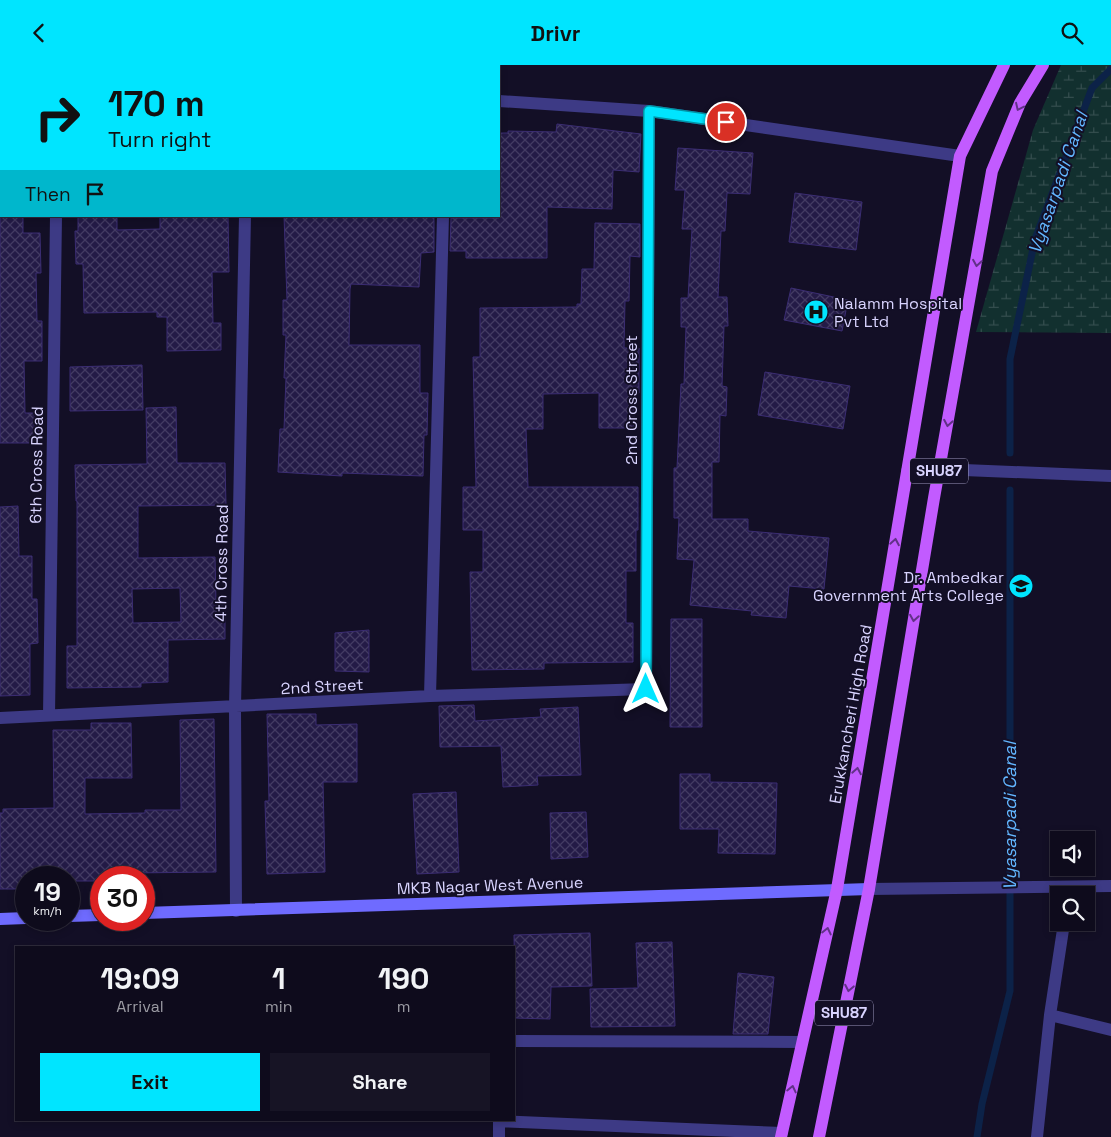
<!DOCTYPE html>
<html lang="en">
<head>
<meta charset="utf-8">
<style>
  :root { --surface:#0e0b1c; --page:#171425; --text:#f1f3f6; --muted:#9b9ba3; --line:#2e2b3b; --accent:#00e5ff }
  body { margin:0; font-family:"Space Grotesk",sans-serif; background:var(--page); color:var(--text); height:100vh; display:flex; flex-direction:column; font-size:19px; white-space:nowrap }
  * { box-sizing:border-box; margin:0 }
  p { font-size:16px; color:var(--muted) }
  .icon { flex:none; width:28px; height:28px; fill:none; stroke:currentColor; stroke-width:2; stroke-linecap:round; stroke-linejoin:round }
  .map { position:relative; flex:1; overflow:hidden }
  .panel { position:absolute; left:15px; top:881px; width:500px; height:175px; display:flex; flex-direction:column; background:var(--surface); border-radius:0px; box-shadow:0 2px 8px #0003,0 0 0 1px var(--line) }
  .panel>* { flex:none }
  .top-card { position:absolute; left:0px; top:0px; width:500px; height:152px; box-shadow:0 2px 8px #0003,0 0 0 1px var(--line); background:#00e5ff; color:#111; overflow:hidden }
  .buttons { position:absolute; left:1050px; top:766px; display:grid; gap:10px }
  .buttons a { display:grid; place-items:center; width:45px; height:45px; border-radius:0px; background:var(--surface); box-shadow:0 2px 8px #0003,0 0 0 1px var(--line); font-size:25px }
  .speed { position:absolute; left:15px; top:801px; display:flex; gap:10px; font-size:25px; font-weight:700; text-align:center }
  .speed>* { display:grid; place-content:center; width:65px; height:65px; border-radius:50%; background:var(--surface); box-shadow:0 2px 8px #0003,0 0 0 1px var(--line); line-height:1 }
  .speed small { font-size:12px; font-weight:400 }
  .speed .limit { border:8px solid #d22; background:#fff; color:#111 }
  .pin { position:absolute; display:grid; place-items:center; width:42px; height:42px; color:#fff; margin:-21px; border:2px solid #fff; border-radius:50%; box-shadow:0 1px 5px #0007 }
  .me { position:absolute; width:55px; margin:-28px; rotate:0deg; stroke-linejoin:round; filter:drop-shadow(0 0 4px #0008) }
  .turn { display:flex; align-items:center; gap:18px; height:105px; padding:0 25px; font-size:22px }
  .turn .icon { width:65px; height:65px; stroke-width:2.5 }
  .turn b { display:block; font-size:35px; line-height:42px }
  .then { display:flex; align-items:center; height:48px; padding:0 25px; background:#0003; gap:10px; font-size:19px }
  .eta { display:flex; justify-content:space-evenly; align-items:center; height:85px; text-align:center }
  .eta b { font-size:30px; font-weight:700; line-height:35px }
  .button { display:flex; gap:10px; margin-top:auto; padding:10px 25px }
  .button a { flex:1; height:58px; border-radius:0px; background:var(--accent); color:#111; font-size:20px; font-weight:700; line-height:58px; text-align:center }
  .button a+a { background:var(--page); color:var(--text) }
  header { display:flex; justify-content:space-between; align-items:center; height:65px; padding:0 25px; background:var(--accent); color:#111; font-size:22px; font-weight:700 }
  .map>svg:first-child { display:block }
  .wetland { fill:url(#wetland-marsh) }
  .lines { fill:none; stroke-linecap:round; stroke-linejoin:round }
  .stream { stroke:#0c2248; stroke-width:7 }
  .building { fill:url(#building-cross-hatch); stroke:#3b2d73; fill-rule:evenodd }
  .minor { stroke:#3d3a85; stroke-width:12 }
  .secondary { stroke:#6f6bff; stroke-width:12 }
  .primary { stroke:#c25bff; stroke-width:12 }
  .oneway { stroke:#623188 }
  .route-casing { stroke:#0095a6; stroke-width:12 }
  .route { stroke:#00e5ff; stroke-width:9 }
  .labels { text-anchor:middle; stroke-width:4; stroke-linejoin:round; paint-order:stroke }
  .shield { fill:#130f26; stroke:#9e99be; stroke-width:1 }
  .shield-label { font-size:15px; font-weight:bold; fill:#d9d4ff }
  .poi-label { font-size:16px; fill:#d9d4ff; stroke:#130f26; text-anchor:start }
  .street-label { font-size:16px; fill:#d9d4ff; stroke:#130f26 }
  .water-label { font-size:18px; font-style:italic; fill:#62b6ff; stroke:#130f26 }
</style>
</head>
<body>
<header><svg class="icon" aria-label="back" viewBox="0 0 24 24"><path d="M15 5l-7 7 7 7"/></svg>Drivr<svg class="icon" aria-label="search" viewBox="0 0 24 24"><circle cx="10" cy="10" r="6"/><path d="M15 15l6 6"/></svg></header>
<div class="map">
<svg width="1111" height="1072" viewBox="0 0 1111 1072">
  <defs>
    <pattern id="wetland-marsh" width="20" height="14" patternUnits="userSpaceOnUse" patternTransform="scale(1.25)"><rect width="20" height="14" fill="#12302f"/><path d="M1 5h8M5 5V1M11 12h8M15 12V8" fill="none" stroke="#344d4e"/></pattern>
    <pattern id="building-cross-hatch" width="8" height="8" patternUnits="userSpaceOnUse" patternTransform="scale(1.25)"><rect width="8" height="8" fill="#241b47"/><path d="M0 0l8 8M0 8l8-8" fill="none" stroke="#433b63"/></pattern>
  </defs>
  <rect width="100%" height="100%" fill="#130f26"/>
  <path class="wetland" d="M1061,0H1111V268L976,267L1033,65Z"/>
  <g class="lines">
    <path class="stream" d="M1010,388V294L1035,174L1092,23L1111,4
      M977,1072L982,1039L1010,926V425"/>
  </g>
  <path class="building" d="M557,59L641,69L639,107L613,105L612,144L547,142V193H466V186H450L451,153H499V68H508V66L556,67Z
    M678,83L753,88L750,129L727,128L725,166H721L718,232H727L728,261H724L722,321L727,322L726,351L720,350L719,397H712V454H748V466L829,473L824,524L789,521L786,553L751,550L752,546L690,540L694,495L677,494L679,453H674V403H677L681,319H684L686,262H681V233H688L692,164H682L685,125H675Z
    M795,128L862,137L856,185L789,177Z
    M0,151H23V168H40L41,208H36L37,256H42V296H24L25,348H39V378H0Z
    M78,151H117V165L160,164V151H228L229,207H212L213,258H221V285L167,286V252H157V247L84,248L83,199H76L75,166H78Z
    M284,151H434V187L421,188L419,222L351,219L350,224L349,280H420V328H428L427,370H424L423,411L342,408V411L278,407L280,364H284L286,313H284L286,270H283V235H287Z
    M595,158L640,159V192L630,191L629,236H625L624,283H639V328H634V363H599V328L543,329V364H526L528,422H638V465H636V506H626V558H633V597L544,598V604L472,605L470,507H483V465H463V422H476L473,292H480V243L577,242V239H581L582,204H594Z
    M791,223L848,235L842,266L784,255Z
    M142,300L143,345L70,346V302Z
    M765,307L850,321L843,364L758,350Z
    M176,342L177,398H225L226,440L138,441V493L215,492L216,538H225V574L168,575V617L141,618V622L67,623V581H77V436H76L75,400L147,399L146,343ZM180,523L181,557L133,558L132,524Z
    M18,441L19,491H32V534H37L38,578L30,579V630L0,631V442Z
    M671,554H702V662H670Z
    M369,565V607L335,606V568Z
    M474,640L475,656L541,652L540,644L578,642L581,710L537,711L538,720L503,722L501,681L440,682L439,641Z
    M267,649H316V660L357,659V717H323L325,807L267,809L265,736H269Z
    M214,654L216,807L130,808V812H101V816H69V812H26V824H0V748H3V744L54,743L53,665H91V658H131L132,713H85V749L145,748V745H181L180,655Z
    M680,709H710V717L777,718L775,789L718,788L719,764H680Z
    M456,727L459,807L417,809L413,729Z
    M586,747L588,792L551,794L550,748Z
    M590,868L592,921L551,922L550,954L514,953V929H515L514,870Z
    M672,877L675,961L591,962L590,924L638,923L636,878Z
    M738,908L774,912L768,969H733Z"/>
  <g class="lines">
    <path class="minor" d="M59,1V0
      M248,1V0
      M379,1V0
      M499,36L649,46L960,91
      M0,96H1
      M907,406L940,404L1111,411
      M430,631L443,151
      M49,650L56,151
      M0,653L430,631L646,624L649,46
      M869,824L1111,821
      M236,846L235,642L245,151
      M1050,950L1111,965
      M514,976L802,977
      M499,1072V1056L782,1068
      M1037,1072L1050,950L1064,858"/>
    <path class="secondary" d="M144,848L869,824
      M69,851L101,850
      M0,854L26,853"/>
    <path class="primary" d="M781,1072L837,824L960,91L1004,0
      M819,1072L869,824L934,433L992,106L1020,38L1043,0"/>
  </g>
  <defs><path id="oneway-chevron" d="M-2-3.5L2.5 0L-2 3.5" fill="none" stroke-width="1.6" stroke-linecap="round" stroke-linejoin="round" transform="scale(1.25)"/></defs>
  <g class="oneway">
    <use href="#oneway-chevron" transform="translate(1019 42) rotate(115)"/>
    <use href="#oneway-chevron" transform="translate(977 198) rotate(99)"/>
    <use href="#oneway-chevron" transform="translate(948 358) rotate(100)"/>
    <use href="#oneway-chevron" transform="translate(895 477) rotate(-80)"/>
    <use href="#oneway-chevron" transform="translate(914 553) rotate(99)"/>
    <use href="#oneway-chevron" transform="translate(857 706) rotate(-80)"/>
    <use href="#oneway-chevron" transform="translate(827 866) rotate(-77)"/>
    <use href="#oneway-chevron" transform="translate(849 923) rotate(101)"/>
    <use href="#oneway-chevron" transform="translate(792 1024) rotate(-77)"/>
  </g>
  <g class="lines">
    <defs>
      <path id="route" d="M646,624L649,46L726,57"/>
    </defs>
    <use href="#route" class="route-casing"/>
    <use href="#route" class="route"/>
  </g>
  <defs>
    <symbol id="hospital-disc" viewBox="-11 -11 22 22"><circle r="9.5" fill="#00e5ff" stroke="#130f26"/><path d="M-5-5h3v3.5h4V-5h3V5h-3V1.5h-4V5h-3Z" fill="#111"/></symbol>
    <symbol id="university-disc" viewBox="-11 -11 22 22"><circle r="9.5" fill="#00e5ff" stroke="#130f26"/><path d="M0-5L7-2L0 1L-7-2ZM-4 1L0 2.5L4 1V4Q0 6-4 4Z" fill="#111"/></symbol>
  </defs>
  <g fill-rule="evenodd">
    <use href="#hospital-disc" x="802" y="233" width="28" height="28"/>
    <use href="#university-disc" x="1007" y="507" width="28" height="28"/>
  </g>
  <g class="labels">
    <g class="shield">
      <rect x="910" y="393.5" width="58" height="25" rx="4"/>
      <rect x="815" y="935.5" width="58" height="25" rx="4"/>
    </g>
    <g class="shield-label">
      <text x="939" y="411">SHU87</text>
      <text x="844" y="953">SHU87</text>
    </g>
    <g class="poi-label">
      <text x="834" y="244">Nalamm Hospital<tspan x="834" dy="18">Pvt Ltd</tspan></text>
      <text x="1004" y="518" text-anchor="end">Dr. Ambedkar<tspan x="1004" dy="18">Government Arts College</tspan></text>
    </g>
    <g class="street-label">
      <text transform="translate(631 335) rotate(-90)" y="6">2nd Cross Street</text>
      <text transform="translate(36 400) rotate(-89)" y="6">6th Cross Road</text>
      <text transform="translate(221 498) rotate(-89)" y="6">4th Cross Road</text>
      <text transform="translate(322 621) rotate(-3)" y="6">2nd Street</text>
      <text transform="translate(850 649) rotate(-80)" y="6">Erukkancheri High Road</text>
      <text transform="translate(490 820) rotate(-2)" y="6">MKB Nagar West Avenue</text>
    </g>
    <g class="water-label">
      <text transform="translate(1058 118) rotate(-71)" y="6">Vyasarpadi Canal</text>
      <text transform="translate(1010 751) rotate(-90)" y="6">Vyasarpadi Canal</text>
    </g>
  </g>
</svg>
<div class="buttons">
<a><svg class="icon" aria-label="sound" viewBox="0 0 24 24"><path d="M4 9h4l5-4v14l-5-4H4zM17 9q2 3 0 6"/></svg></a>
<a><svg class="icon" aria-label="search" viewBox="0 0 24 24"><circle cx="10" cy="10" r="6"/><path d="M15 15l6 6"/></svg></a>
</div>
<div class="speed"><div>19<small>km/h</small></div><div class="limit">30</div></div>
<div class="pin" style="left:726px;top:57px;background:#d93025"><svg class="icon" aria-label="arrive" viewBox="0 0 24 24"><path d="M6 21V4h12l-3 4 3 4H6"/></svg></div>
<svg class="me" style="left:646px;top:624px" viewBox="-20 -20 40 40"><path d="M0-17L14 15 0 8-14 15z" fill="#00e5ff" stroke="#fff" stroke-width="4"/></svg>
<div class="top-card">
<div class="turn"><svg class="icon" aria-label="right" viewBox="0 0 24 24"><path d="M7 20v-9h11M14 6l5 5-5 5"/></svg><div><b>170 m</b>Turn right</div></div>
<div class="then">Then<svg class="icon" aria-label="arrive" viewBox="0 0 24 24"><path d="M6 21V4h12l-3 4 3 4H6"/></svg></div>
</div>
<section class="panel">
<div class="eta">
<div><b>19:09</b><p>Arrival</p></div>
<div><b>1</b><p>min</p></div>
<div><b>190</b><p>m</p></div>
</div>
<div class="button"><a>Exit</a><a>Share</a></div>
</section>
</div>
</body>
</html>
